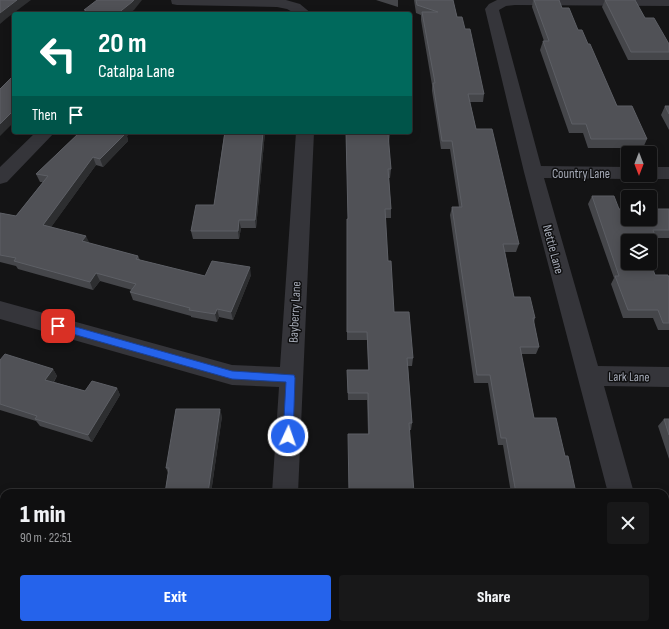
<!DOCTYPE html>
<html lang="en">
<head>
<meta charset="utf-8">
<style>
  :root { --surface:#0f0f10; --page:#181819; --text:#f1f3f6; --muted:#9b9c9f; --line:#2f2f30; --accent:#2563eb }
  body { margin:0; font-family:"Sofia Sans Condensed",sans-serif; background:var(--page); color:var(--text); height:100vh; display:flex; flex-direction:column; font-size:15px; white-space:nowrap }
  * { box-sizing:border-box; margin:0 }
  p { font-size:13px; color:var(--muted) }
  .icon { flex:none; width:22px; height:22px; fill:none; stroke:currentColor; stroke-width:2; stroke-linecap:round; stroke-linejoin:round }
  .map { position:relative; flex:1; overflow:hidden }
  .panel { position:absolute; left:0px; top:489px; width:669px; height:140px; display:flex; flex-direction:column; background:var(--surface); border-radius:12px 12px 0 0; box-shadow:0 2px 10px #0003,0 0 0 1px var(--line) }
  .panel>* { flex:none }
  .top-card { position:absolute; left:12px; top:12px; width:400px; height:122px; border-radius:4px; box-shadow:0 2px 10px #0003,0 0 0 1px var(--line); background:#00695c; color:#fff; overflow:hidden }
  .needle { width:26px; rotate:180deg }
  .buttons { position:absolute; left:621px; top:146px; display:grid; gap:8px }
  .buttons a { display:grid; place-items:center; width:36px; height:36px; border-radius:4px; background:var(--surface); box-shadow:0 2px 10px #0003,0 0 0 1px var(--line); font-size:20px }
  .pin { position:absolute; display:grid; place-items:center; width:34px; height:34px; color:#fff; margin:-17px; border-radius:8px; box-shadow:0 2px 6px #0006 }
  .me { position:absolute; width:44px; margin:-22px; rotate:3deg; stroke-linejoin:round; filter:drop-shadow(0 0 3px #0008) }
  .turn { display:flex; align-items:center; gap:14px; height:84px; padding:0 20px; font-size:18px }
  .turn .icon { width:52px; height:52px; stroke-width:2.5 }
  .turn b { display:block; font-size:28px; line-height:34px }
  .then { display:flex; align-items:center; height:38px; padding:0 20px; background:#0003; gap:8px; font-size:15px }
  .round { display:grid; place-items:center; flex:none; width:42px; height:42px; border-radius:4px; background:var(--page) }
  .overview { display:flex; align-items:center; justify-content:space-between; height:68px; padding:0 20px }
  h1 { font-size:24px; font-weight:800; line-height:30px }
  .action { display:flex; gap:8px; margin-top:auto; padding:8px 20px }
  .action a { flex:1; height:46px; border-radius:4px; background:var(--accent); color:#fff; font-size:16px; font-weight:800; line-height:46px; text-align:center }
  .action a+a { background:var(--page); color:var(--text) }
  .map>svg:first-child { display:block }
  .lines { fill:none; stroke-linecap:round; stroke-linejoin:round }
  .minor { fill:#35353a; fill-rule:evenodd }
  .wall { fill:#45464a }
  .shaded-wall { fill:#2d2e30 }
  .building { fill:#505156; stroke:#5d5f65 }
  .route { fill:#2563eb; stroke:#184099 }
  .labels { text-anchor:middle; stroke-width:3; stroke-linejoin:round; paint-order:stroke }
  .street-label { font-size:13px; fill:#a5aab6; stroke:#0f0f10 }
</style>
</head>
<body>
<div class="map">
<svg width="669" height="629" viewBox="0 0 669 629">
  <rect width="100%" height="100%" fill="#141415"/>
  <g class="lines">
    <path class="minor" d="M171,0H286L300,4L312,14H296L287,9L277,7L177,5L172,4Z
      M497,0H669V6L515,5L506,6L499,10L541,166L628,167V175H636L634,177L628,179L544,178L598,366L669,367V387L604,386L634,493H608L524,172L485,9L489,4Z
      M36,132H55L7,182L0,184V167Z
      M296,132H314L298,493H272L279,387L232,385L0,319V301L232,365L280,367Z
      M650,167H669V179H650L644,177L642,175H650Z
      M665,613L669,614V629H646L644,625H665Z
      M264,625H294V629H264Z"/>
  </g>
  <path class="wall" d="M376,0H398V7Z
    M414,0H453L457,17L465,29L484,94L483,102H470L476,129L519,244L516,252H505L514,297L535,318L534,323L539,347L536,354H521L534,418L565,456L576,493H511L503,445H498L488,383H474L450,215L452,207H459L450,149H441L432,91V85L421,20V15L416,13Z
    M533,0H559L562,8L588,44L617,106L647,139L643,148H588L583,133H569L540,50L543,41H544L532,7Z
    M605,0H635L645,18L669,44V60H628L602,7Z
    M665,106H669V130L661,115Z
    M80,132H130L127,136L128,141L103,167L96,165L51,227L89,243L138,256L140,260L205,276L251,275L233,320L219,317L217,322L191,317V316L133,300L130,292L132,290L100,281L93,290L18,269L16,266L0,262V213L16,216L43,182H40L36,174Z
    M223,132H265L256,228H241L239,239H193L191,231L214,205L224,135H223Z
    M346,132H390L389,143H388L391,169L390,178H389L391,209V218H385L388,261L394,312L413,358L412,366H408L412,423L411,430L368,434L367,400H348L347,370H368L367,340H347V228L348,219Z
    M592,196L619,209H669V238H656L651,246H650V241H628L655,275L669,278V330H658L653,318H623L611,284L614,278L588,204Z
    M0,360L53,369L57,376L54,382L85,391L117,388L120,395L92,442L40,426L36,421L0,410Z
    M222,416L211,493H165L168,473L166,468Z
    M664,419H669V459L658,426Z
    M515,625H576L577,629H516Z"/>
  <path class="shaded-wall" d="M17,0H31L7,18L0,24V13Z
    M134,0H142L134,10L129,14H117Z
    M14,110V122L0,136V124Z
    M121,132H130L127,136L128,141L103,167L100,159Z
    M263,132H265L256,228L255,220Z
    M93,157L96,165L47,233L43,225Z
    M239,220L241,228L239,239L238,231Z
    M86,236L90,244L82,241Z
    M250,267L251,275L233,320L231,312Z
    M96,273L100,281L93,290L90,282Z
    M217,309L219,317L217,322L215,314Z
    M53,369L57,376L50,387L45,380Z
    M117,388L120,395L92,442L88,435Z
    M220,409L222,416L211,493H208Z
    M210,625H213V629H210Z"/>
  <path class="building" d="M0,0H17L0,13Z
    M97,0H134L132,2L117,14H82L86,10H84Z
    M416,0H453L457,17H462L465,29H470L484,94H468L476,129H492L519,244H503L514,297H530L535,318H533L539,347H520L534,418H556L565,456H568L576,493H516L506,438H501L490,375H477L452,207H462L452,141H442L433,83H435L422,12H438L417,5Z
    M534,0H559L562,8H569L578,30H582L588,44H590L617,106H632L647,139H591L586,124H572L543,41H549Z
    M605,0H635L645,18H654L669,44V52H631Z
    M344,12H375V14H344Z
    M14,75V110L0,124V89Z
    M665,106H669V114Z
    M80,132H122L126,133L100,159L93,157L43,225L86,236L82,241L138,256L136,259L205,276L212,261L250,267L231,312L217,309L215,314L189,310L190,308L130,292L136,284L96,273L90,282L14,261L16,258L0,255V213L16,216L48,176L36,174Z
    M225,132H263L255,220H239L238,231H191L196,205H214Z
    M346,132H390V134H388L391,169H388L391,209H385L388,261H391L394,312H409L413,358H407L412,423H409L414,493H349L348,434H369L368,393H348L347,370H369L367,332H347V219H348Z
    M592,196H614L619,209H628V219H650V209H669V230H653L656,238H641L642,241H628V263H650V261L655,275H668L669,278V323H663L658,310H628L615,276H619Z
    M5,354L53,369L45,380L85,391L92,381L117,388L88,435L35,419L37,416L0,404V360Z
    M176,409H220L208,493H165L169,468H166Z
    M664,419H669V435Z
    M144,625H210V629H144Z
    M371,625H428V629H371Z
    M520,625H576L577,629H520Z"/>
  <path class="route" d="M58,322L232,371L294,375L295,378L293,436L292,439L288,440L284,439L283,436L286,382L232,379L55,329L53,326Z"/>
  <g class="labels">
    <g class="street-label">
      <text x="581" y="178">Country Lane</text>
      <text transform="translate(554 249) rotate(75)" y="5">Nettle Lane</text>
      <text transform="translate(294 312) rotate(-87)" y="5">Bayberry Lane</text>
      <text transform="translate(629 376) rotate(1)" y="5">Lark Lane</text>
    </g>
  </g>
</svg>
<div class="buttons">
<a><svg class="needle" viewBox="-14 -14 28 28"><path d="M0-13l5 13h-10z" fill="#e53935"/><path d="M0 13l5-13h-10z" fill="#9b9c9f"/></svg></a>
<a><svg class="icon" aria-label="sound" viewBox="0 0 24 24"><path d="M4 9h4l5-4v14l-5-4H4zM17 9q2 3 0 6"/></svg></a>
<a><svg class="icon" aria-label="layers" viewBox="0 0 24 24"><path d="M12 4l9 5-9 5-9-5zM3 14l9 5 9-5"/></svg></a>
</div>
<div class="pin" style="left:58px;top:326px;background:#d93025"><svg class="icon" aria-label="arrive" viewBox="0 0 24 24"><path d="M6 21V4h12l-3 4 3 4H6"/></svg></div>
<svg class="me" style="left:288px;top:436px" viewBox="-20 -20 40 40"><circle r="17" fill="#2563eb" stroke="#fff" stroke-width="3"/><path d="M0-11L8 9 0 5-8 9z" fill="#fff"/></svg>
<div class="top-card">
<div class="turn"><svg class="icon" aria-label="left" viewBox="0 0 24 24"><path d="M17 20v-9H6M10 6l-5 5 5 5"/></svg><div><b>20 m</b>Catalpa Lane</div></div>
<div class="then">Then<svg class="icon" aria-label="arrive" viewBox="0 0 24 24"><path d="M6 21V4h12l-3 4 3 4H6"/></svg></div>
</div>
<section class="panel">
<div class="overview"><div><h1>1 min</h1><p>90 m · 22:51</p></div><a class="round"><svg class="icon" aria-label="close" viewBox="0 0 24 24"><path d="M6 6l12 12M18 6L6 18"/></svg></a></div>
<div class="action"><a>Exit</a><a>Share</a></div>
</section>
</div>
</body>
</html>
